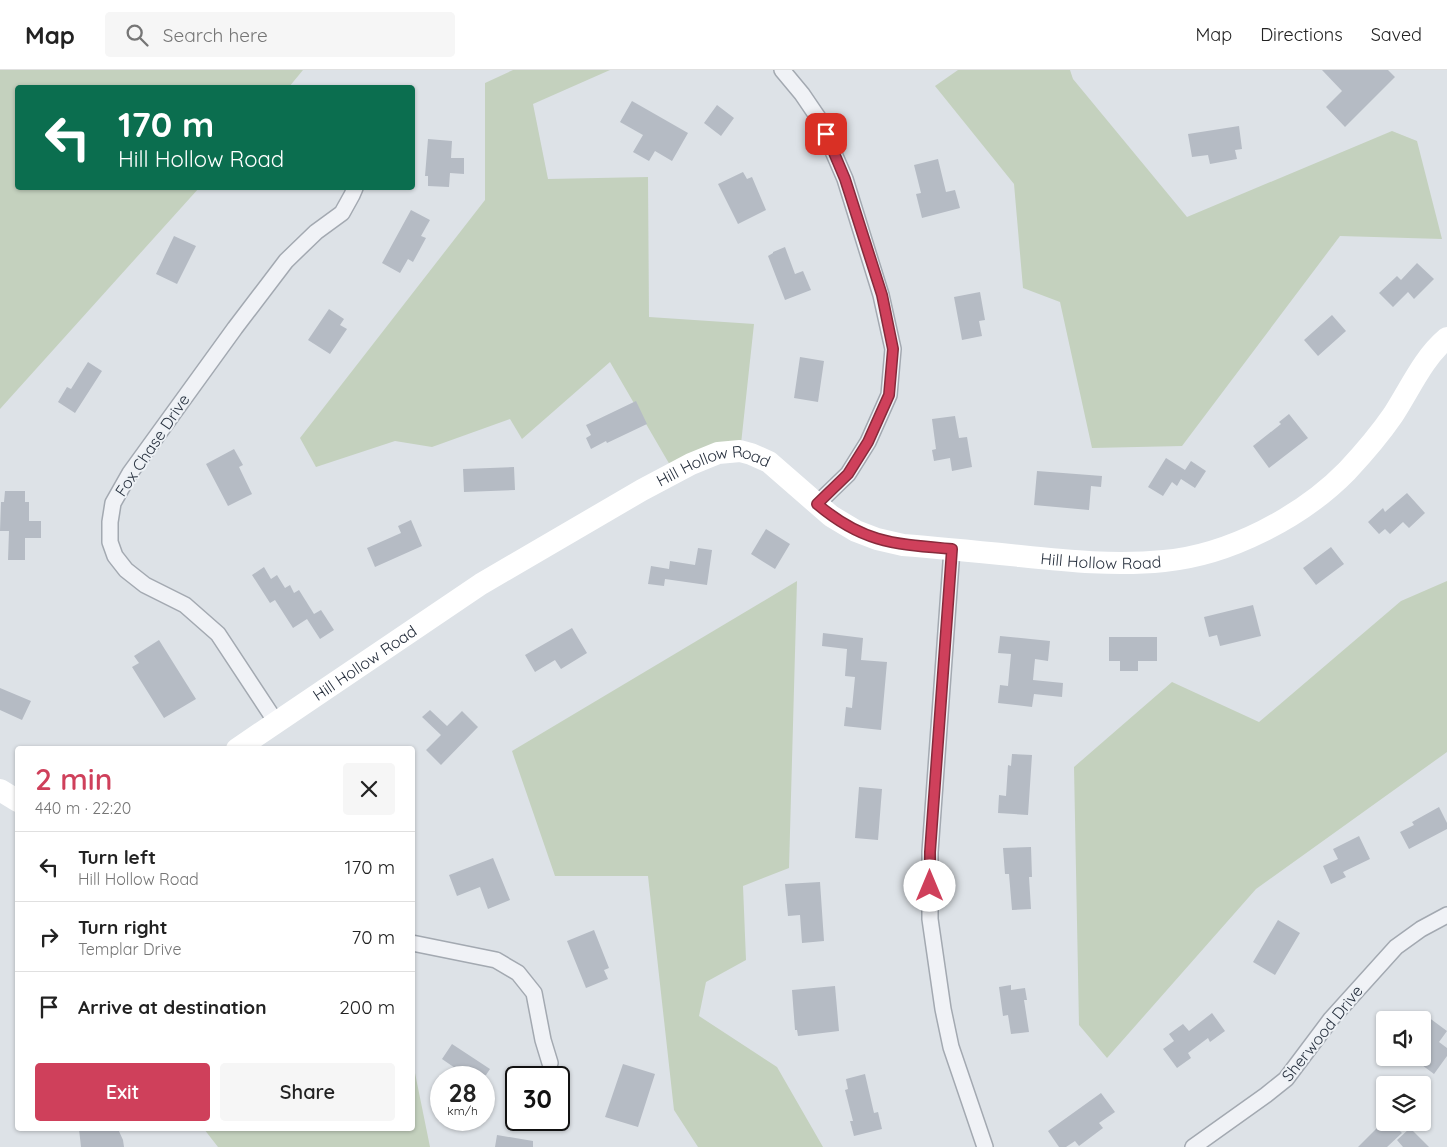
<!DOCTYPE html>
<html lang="en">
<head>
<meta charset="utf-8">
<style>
  :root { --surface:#fff; --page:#f6f6f6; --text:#222; --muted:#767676; --line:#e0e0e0; --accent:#cf405b }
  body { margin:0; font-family:Quicksand,sans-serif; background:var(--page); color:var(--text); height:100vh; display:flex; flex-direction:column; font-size:19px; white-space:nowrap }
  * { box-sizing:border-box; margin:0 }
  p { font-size:16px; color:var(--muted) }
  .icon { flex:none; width:28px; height:28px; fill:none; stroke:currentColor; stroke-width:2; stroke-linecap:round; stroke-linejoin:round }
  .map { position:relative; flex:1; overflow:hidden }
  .details { position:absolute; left:15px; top:676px; width:400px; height:385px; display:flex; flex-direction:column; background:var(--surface); border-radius:5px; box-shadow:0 1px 4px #0004 }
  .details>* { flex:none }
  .top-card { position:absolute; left:15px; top:15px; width:400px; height:105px; border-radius:5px; box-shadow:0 1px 4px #0004; background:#0b6e4f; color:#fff; overflow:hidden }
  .controls { position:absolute; left:1376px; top:941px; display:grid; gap:10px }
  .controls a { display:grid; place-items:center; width:55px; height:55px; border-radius:5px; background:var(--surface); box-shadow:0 1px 4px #0004; font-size:25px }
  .speed { position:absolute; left:430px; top:996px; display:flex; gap:10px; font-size:25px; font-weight:700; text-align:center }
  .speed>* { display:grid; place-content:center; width:65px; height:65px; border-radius:50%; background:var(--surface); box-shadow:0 1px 4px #0004; line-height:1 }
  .speed small { font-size:12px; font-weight:400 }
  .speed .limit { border:2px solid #111; border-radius:8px; background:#fff; color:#111 }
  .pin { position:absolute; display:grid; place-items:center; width:42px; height:42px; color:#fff; margin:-21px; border-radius:10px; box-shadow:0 2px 8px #0006 }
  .me { position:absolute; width:55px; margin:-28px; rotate:0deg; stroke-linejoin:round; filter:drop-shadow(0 0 4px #0008) }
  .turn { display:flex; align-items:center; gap:18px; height:105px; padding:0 20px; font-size:22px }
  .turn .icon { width:65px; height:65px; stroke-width:2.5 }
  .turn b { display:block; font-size:35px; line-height:42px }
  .round { display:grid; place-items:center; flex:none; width:52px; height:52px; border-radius:5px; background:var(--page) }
  .head { display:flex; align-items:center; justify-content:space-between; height:85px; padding:0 20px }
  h1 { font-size:30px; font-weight:600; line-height:38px; color:var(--accent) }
  .cta { display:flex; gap:10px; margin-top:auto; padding:10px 20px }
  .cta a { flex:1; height:58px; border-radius:5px; background:var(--accent); color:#fff; font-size:20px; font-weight:600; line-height:58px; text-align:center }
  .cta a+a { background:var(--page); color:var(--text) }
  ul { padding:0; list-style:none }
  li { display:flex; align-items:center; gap:15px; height:70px; padding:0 20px; border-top:1px solid var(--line) }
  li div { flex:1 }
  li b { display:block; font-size:19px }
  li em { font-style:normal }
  header { display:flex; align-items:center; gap:30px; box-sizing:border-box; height:70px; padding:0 25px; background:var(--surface); border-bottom:1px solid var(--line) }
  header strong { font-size:24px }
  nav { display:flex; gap:28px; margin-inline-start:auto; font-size:18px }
  .search { width:350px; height:45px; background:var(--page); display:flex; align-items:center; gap:12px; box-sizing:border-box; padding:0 18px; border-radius:5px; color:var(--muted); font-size:19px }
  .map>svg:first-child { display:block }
  .green { fill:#c4d1be }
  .building { fill:#b5bbc4 }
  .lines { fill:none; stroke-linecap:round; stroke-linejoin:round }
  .street-casing { stroke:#a3a9b1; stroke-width:18 }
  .street { stroke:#f0f2f6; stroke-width:15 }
  .secondary { stroke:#fff; stroke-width:22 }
  .route-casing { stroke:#872a3b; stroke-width:12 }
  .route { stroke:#cf405b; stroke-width:9 }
  .labels { text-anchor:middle; stroke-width:4; stroke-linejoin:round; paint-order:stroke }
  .street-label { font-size:16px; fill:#27303e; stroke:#edf1f5 }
</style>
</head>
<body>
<header>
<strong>Map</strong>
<div class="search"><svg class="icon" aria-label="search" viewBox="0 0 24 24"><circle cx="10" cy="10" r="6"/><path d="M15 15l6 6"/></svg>Search here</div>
<nav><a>Map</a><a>Directions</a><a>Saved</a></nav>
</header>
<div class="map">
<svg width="1447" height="1077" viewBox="0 0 1447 1077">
  <rect width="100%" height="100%" fill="#dde2e7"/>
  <path class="green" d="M0,0H303L289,17L18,18V118H199L0,339Z
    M513,0H610L533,34L548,109L648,107L649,247L754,254L740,383L674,402L610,292L522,369L510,349L432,377L395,371L316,397L300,368L485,130V13Z
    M958,0H1070L1073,9L1187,147L1392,61L1417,71L1442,169L1340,166L1182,376L1092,378L1060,232L1023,218L1014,114L935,16Z
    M797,511L789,798L743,816L746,890L706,912L699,946L777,997L823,1077H698L674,1040L648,806H555L512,681Z
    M1447,511V682L1256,819L1107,988L1079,955L1074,697L1172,612L1259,652L1401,531Z
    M413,1002L415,1003L430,1077H218L204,1059H412Z"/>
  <path class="building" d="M1322,0H1388L1395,7L1345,57L1326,37L1342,21Z
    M632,31L688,63L672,91L655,81L649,91L633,82L643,65L620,52Z
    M717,35L734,48L721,66L704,53Z
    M1239,56L1242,79L1235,80L1237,89L1210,94L1208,85L1192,87L1188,64Z
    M428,69L452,71L451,88H464V104L450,103L449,117L428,116V106H425Z
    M938,89L946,122L955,120L960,138L922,148L916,124L921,123L914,95Z
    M743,102L747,109L752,107L766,140L738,154L718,114Z
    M411,140L430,150L421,166L426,168L413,192L408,189L400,203L382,193Z
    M174,166L196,176L177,214L156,204Z
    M785,177L795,204L803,201L811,220L785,230L768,186L773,183V182Z
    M1417,193L1434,209L1414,229L1408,222L1393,237L1379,223L1397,206L1401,210Z
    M980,222L985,250L979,251L982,266L962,270L954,227Z
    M329,239L344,249L340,255L347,259L330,284L308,270Z
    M1332,245L1346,261L1318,286L1304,270Z
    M800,287L824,291L818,332L794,328Z
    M88,292L102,301L75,343L58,332L67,317L71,319Z
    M636,331L647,354L607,373L606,371L591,379L586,368L591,365L586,355Z
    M1289,344L1308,368L1269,398L1253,376L1281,354L1279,352Z
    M955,346L959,368L967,367L972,397L952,401L950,388L934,391L932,380L936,379L932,349Z
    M234,379L243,395L239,397L252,424L228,436L206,394Z
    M1166,388L1185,400L1191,391L1206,401L1195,418L1181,409L1177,416L1172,412L1163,426L1148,417Z
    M514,397L515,420L464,422L463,399Z
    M1037,401L1102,406L1101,417L1091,416L1089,440L1034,435Z
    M5,421H25V432H29V451H41V468H25V490H8L9,461H0L1,432H4Z
    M1407,423L1425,443L1409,458L1403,452L1390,464L1385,459L1379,464L1368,452L1383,438L1385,442Z
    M411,450L422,476L375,497L367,478L401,463L398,456Z
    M766,459L790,474L775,499L751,484Z
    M1331,477L1344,494L1316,515L1303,498Z
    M698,478L712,480L707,515L665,509L664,516L648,514L651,496L669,499L670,491L695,495Z
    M264,497L271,509L277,505L285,518L290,515L294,523L299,520L314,544L321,540L334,560L320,569L307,549L293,558L275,530L270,533L252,505Z
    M1253,535L1261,566L1220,576L1217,565L1209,567L1204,547Z
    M572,558L587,583L561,599L555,590L535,602L525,585Z
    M823,563L863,568L861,590L887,592L881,660L844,656L846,637L852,638L855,607L845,606L847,579L822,576Z
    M1000,566L1050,571L1048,591L1035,589L1033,610L1063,613L1062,627L1034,624L1032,637L998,633L1000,615L1008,616L1011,584L998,583Z
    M1109,567H1157V591H1138V601H1120V591H1109Z
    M159,570L196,629L164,648L132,597L139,593L134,586Z
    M0,618L31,631L22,650L0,640Z
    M430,640L447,656L462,641L478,657L441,695L426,680L441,665L422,647Z
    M1012,684L1032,685L1028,745L998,743L999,725L1006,726L1008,695L1011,696Z
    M859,717L882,719L878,770L855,768Z
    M1439,737L1447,753V759L1409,779L1400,762L1414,755L1412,752Z
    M1359,766L1370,789L1343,802L1346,807L1331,814L1323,796L1338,789L1333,779Z
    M1031,777L1032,807H1029L1031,839L1012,840L1009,804H1005L1003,778Z
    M493,788L510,830L488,839L480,817L457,826L449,805Z
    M820,812L824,871L802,873L800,845L788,846L785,814Z
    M1278,850L1300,863L1275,905L1253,892Z
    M594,860L609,898L604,900L608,909L586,918L567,871Z
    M1011,915V920L1025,918L1027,930H1024L1029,962L1011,964L1008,945L1003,946L999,917Z
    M835,916L839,961L798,966L797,960H795L792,920Z
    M1212,943L1225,961L1210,972L1208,968L1188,983L1191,988L1177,998L1163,979L1174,971L1169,964L1183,954L1189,961Z
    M1428,947L1447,961L1439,972L1447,978V986L1434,1004L1422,995V954Z
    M452,974L490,999L484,1008H449L455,998L442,989Z
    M623,994L655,1004L638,1057L605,1047Z
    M865,1004L874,1043L878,1042L882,1059L854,1066L850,1051H853L845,1020L848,1019L846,1009Z
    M1101,1023L1115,1042L1099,1053L1103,1058L1079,1076L1075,1071L1066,1077H1059L1048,1061Z
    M1391,1052L1402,1063L1387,1077H1358L1381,1054L1385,1058Z
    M1410,1058L1429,1077H1403L1397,1070Z
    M79,1059H118L123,1070L124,1077H81Z
    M497,1065L533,1071V1077H495Z"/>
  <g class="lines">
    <defs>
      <path id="street" d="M782,0L802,24L819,49L845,109L881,225L893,279L889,325L868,372L848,404L817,434
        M952,479L930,782V849L943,939L951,977L985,1077
        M276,652L218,564L185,535L145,515L126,500L115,486L110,472V452L113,433L130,403L235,258L286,191L316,162L342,143L352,125L355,118
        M412,873L496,890L518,903L534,923L543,970L550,993
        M1193,1077L1266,1025L1286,1009L1331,949L1396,877L1421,859L1447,845"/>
    </defs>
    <use href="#street" class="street-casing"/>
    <use href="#street" class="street"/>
    <g class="secondary">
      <path id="s1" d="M237,679L481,514L642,420L691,394L718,383L740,381L751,384L769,392L831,446L856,461L877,469L903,475C942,478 981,482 1020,486C1068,491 1116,496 1164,491C1229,485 1302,447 1347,401C1361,386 1382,361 1393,345C1410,319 1423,288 1447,268"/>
      <path d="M0,720L18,731"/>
    </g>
  </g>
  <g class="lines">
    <defs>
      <path id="route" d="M826,64L845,109L882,225L893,279L889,325L868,372L848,404L817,434C863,473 894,474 952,479L930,782V816"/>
    </defs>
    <use href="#route" class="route-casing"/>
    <use href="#route" class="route"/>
  </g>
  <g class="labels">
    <g class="street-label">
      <text transform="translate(152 375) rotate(-56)" y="6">Fox Chase Drive</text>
      <text dy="6" stroke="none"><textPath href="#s1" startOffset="559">Hill Hollow Road</textPath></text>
      <text dy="6" stroke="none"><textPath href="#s1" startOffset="978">Hill Hollow Road</textPath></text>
      <text dy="6" stroke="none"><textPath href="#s1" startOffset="154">Hill Hollow Road</textPath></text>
      <text transform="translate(1322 963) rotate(-51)" y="6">Sherwood Drive</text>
    </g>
  </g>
</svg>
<div class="controls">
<a><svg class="icon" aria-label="sound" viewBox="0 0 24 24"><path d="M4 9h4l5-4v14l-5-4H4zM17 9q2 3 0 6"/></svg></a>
<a><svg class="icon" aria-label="layers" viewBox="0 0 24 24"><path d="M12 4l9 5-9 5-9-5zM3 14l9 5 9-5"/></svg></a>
</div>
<div class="speed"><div>28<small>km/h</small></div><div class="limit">30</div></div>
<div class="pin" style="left:826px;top:64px;background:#d93025"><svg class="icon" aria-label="arrive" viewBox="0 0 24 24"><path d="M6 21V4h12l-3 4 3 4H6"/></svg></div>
<svg class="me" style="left:930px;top:816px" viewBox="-20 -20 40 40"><circle r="19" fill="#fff"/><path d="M0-13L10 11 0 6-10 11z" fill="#cf405b"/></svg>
<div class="top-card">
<div class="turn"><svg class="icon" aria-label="left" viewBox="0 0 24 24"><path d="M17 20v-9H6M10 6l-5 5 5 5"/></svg><div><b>170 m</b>Hill Hollow Road</div></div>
</div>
<section class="details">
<div class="head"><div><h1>2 min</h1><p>440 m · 22:20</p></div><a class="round"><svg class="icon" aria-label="close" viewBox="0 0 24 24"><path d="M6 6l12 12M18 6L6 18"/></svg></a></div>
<ul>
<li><svg class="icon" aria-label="left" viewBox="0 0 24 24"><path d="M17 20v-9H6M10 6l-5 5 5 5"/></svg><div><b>Turn left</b><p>Hill Hollow Road</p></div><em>170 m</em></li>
<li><svg class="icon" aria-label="right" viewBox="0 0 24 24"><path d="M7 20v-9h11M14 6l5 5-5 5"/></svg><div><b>Turn right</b><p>Templar Drive</p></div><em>70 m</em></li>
<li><svg class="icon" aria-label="arrive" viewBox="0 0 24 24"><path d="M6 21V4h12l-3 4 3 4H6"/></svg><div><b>Arrive at destination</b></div><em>200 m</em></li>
</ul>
<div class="cta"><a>Exit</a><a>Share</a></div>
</section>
</div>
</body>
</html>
